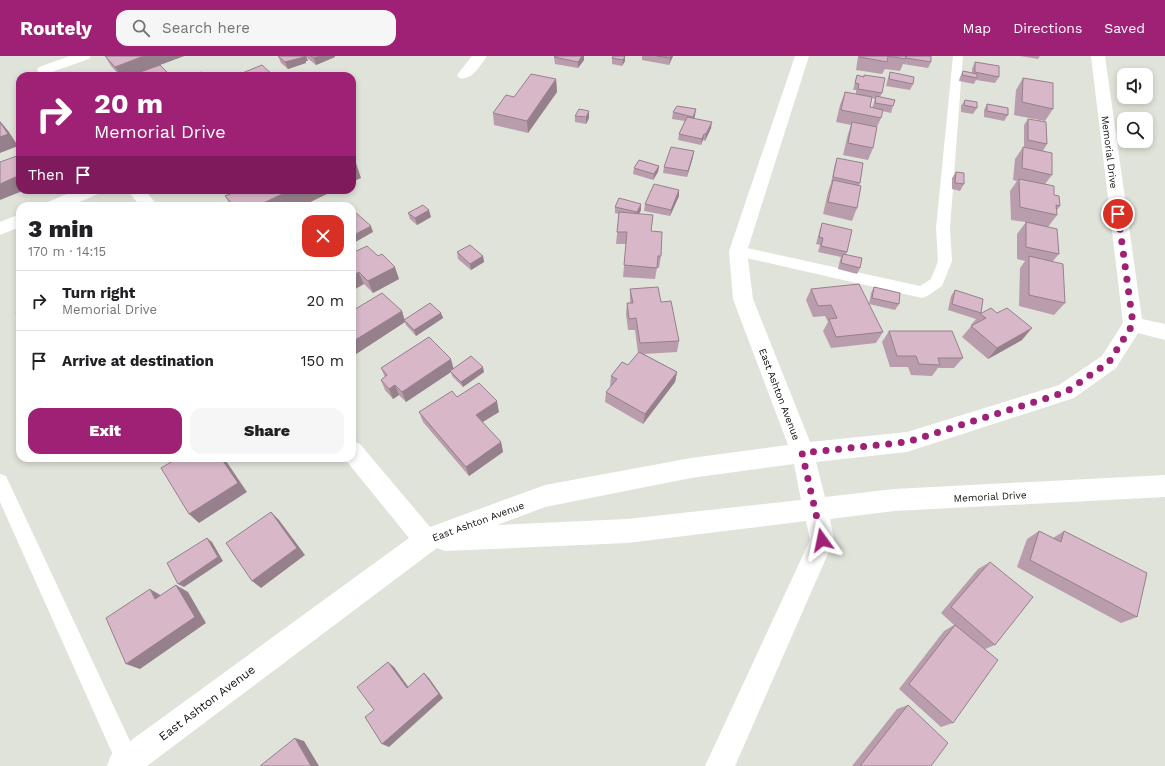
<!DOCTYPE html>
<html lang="en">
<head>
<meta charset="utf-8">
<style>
  :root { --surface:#fff; --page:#f6f6f6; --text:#202124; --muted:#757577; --line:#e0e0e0; --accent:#9f2175 }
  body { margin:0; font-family:"Work Sans",sans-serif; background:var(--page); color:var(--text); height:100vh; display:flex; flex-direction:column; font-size:15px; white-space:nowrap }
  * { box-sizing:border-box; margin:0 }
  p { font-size:13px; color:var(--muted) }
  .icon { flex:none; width:22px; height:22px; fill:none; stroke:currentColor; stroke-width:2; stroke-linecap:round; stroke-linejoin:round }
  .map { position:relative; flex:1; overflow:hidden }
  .sheet { position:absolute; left:16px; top:146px; width:340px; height:260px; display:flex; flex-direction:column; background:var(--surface); border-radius:12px; box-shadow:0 2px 6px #0003 }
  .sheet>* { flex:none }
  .hud { position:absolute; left:16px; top:16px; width:340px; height:122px; border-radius:12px; box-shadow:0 2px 6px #0003; background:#9f2175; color:#fff; overflow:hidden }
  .tools { position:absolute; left:1117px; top:12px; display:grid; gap:8px }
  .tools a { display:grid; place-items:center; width:36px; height:36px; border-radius:8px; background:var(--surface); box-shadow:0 2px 6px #0003; font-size:20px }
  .pin { position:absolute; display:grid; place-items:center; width:34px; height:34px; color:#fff; margin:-17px; border:2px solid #fff; border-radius:50%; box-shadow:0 1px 4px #0007 }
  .me { position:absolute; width:44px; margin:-22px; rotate:348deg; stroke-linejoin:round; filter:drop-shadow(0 0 3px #0008) }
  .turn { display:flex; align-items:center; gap:14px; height:84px; padding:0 12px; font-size:18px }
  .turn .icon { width:52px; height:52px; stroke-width:2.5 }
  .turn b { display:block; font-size:28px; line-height:34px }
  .then { display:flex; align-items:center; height:38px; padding:0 12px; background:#0003; gap:8px; font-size:15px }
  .round { display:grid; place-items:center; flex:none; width:42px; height:42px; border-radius:12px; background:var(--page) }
  .overview { display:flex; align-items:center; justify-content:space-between; height:68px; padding:0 12px }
  h1 { font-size:24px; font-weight:800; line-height:30px }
  .button { display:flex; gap:8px; margin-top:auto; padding:8px 12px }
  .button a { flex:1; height:46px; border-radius:12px; background:var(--accent); color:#fff; font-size:16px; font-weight:800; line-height:46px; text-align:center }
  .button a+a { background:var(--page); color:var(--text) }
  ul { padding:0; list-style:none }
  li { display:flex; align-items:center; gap:12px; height:60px; padding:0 12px; border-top:1px solid var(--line) }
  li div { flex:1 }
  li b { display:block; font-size:15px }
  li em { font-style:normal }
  header { display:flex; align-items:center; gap:24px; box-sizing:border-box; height:56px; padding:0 20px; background:var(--accent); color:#fff }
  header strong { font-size:19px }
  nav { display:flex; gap:22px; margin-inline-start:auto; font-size:14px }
  .search { width:280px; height:36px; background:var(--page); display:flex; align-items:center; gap:10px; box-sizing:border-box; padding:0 14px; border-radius:12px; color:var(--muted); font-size:15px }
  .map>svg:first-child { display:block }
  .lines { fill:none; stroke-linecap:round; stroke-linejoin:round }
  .lane { fill:#fff; fill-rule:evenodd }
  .street { fill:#fff; fill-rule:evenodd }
  .wall { fill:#b99dac; fill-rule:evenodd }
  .shaded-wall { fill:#96808c }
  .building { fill:#d7b7c8; stroke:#96808c }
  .route { stroke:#9f2175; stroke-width:7; stroke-dasharray:0 12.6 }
  .labels { text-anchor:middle; stroke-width:3; stroke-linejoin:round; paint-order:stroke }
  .street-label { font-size:10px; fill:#0e0f0c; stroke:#fff }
  .near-street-label { font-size:12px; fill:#0e0f0c; stroke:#fff }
</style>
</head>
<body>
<header>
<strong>Routely</strong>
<div class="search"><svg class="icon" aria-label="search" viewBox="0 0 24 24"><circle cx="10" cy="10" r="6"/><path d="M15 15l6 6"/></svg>Search here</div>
<nav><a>Map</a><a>Directions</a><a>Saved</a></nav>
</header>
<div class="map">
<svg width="1165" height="710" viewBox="0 0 1165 710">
  <rect width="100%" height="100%" fill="#e0e3d9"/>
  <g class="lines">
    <path class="lane" d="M953,0H963L950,172L952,205L942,230L927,240L922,242L733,199L731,195L733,191L738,190L920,230L931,223L938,205L936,172Z
      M0,418L6,420L136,698L140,706L138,710H118L0,446Z"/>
    <path class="street" d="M70,0H91L89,3L49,17L44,18L39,17L37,14L39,11Z
      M472,0H487C480,10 472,25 459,22L457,19Z
      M795,0H809L747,195L753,243L810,386L907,376L1059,329L1102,300L1123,267L1091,0H1105L1142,263L1165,268V284L1138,277L1116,312L1074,342L907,396L816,406L825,441L894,433L1165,419V441L894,455L830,463L834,484L735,710H705L810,484L806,465L627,487L445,495L437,492L147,710H107L111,699L409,482L344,402H352V385L360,388L430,471L545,429L691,402L788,389L733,243L729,195ZM794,408L801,444L627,463L497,469L545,451L691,422Z
      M76,134H101L98,138L70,150H45L48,146Z
      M127,134H145L158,150H140Z
      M20,158V171L0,179V166Z"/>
  </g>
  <path class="wall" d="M105,0H184L160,9L170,20H120L111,10Z
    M278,0H335V1L316,9L306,1L308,5H306V7L288,13L281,7Z
    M555,0H584V4L578,12L555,8L554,1Z
    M625,0V5L622,10L612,8V2Z
    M642,0H673L669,9L642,4Z
    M858,0H931V6L928,12L903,8L900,15L885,13L882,18L856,14Z
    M1020,0H1040L1038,3Z
    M975,6L999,21L995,27L976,24L974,28L959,25L960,21L963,15L972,17V13Z
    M890,16L913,28L910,34L886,30L888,22Z
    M857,19L864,21V19L882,37L880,41L893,50L891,57L882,55L881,62L877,71L873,92L868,104L843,99L848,78L851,69L836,66L840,49L845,36L856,38V34H853ZM872,42L875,43L872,52L870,51Z
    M1023,22L1053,53L1045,65L1014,59L1016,34Z
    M556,23L557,36L528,77L494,69L493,57Z
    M965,44L977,52L973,58L961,56V50Z
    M987,48L1008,59L1004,65L984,61V54Z
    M673,56L695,60L694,62L711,72L705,85L703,84L701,89L678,84L679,78L685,65L672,63Z
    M575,60L589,62L586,68L575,66Z
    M1028,63L1047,88L1043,95L1024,91V69Z
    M1023,91L1052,119L1045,128L1054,139L1060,150L1057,154V159L1048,171L1059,198L1052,206L1065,247L1054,259L1019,250L1020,212L1025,205L1017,203V178L1026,166L1011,164L1010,135L1017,125L1013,124L1015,103Z
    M693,101L687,121L663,117L664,111Z
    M837,102L860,127L859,130L857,152L852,165L823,158L828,136L831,127L835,108Z
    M659,110L658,116L653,124L633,118L634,112Z
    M956,116L964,128L960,135L952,133V122Z
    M239,134H335L302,150H231L225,140Z
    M679,134V140L670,160L644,155L645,148Z
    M615,151L641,154L639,158L651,175L661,200L659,212H657L655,223L623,221L626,188H616L619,158L615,157Z
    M408,157L431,161L417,169L410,163Z
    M822,167L847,196L846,198L860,212L857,218L838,213L840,204L841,201L818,196L820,189L816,188L820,173Z
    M457,196L483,200L484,206L471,214L458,203Z
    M352,197L399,223L373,237L364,228Z
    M874,231L899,248L895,254L869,248L871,237Z
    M630,233L661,246L679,285L677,296L644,298L677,316L675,326L643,368L605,346L606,336L610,331V330L611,320L628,309L638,297L635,274H628L626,258L627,247H630Z
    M811,233L883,276L876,287L831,292L823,275L828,266L825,260L813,261L806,244Z
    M955,234L981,257L1022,284L988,303L962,281L972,269H971L976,263L948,254L951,240Z
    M352,255H402L404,263L441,257L443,262L416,280L406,269L405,266L353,300L352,299Z
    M889,275L963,302L954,312H938L932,320L911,319L908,311H890L882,286Z
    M381,312H454L484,316L463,331L452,320L451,316L406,346L399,339L393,343L385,334L381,324L385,321Z
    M457,341L499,356L482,366L501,386L503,396L469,420L423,366L419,356Z
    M1039,475L1053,482L1064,475L1137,561L1121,567L1017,511L1027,483Z
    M990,506L995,589L985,593L953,667L941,671L899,633L944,575L954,569L941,557L978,513Z
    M908,649L931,710H852L897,653Z"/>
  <path class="shaded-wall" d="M144,0H184L130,20H121L115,11Z
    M303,0H306L308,5H306V7L288,13L285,6Z
    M320,0H335V1L316,9L314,2Z
    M582,0H584V4L578,12V6Z
    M625,0V5L622,10L623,4Z
    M671,0H673L669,9L670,2Z
    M556,23L557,36L528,77L527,65Z
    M696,53L695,60L692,67L693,61Z
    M589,55V62L586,68V61Z
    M0,65L9,76L18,90L0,97Z
    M712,66L711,72L705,85L706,78Z
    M704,78L703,84L701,89L702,83Z
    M694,95L693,101L687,121L688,115Z
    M355,104L361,122L352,126V106Z
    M659,110L658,116L653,124L654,118Z
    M20,119V134H25L0,144V128Z
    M291,134H335L302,150H257Z
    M679,134V140L670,160L671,154Z
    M641,148V154L637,162V156Z
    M429,154L431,161L417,169L415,162Z
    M371,170L373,176L352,188V180Z
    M483,200L484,206L471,214L470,208Z
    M395,211L399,223L373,237L368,225Z
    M359,216L364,228L352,235V220Z
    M402,255L405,265L404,264L405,266L353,300L352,298V286Z
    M441,257L443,262L416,280L414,274Z
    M1032,272L1022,284L988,303L997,292Z
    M451,303L454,314L450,315L451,316L406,346L402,336Z
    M483,311L484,316L463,331L461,326Z
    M677,316L675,326L643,368L645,358Z
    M395,329L399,339L393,343L389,333Z
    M497,345L499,356L478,369L476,359Z
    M501,386L503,396L469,420L466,411Z
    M221,402H224L247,436L199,467L189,458Z
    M271,456L279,464L305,499L261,532L252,525Z
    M207,482L212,486L223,505L184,531L178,528Z
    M176,529L188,536L206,567L140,613L126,608Z
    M150,533L162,540L155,543Z
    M388,606L394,611L412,636L407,632Z
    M424,617L429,622L443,642L389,691L382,688Z
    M295,682L304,685L319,710H311Z"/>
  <path class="building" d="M105,0H144L115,11Z
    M278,0H303L304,1L285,6Z
    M311,0H320L314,2Z
    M555,0H582L578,6L554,1Z
    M613,0H625L623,4L612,2Z
    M657,0H671L670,2Z
    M860,0H906L905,3L888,0L887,6L860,1Z
    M906,0H931V6L906,2Z
    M975,6L999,10V21L975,16Z
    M160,9L169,18L165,20H129Z
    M262,9L274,20H235Z
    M963,15L977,18V22L962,19Z
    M201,16L205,20H192Z
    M890,16L914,21L913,28L889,23Z
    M531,18L556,23L527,65L493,57L506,39L514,41Z
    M857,19L864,21V19L885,22L882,37L858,33L859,28L855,27Z
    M1023,22L1053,27V53L1022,46Z
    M845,36L872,41L870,51L883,54L881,62L841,54Z
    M876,40L895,44L893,50L875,47Z
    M965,44L977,46V52L964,49Z
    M987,48L1008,52V59L987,55Z
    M677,50L696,53L693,61L673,56Z
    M579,53L589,55L586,61L575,60Z
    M687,61L712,66L706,78H704L702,83L679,78Z
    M1028,63L1046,66L1047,88L1028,84Z
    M0,66L8,78L0,81Z
    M852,66L877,71L873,92L848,87Z
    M671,91L694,95L688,115L664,111Z
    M1023,91L1052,97V119L1022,112Z
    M17,100L20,104V119L0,128V106Z
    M352,101L355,104L352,106Z
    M837,102L863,107L860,127L833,121Z
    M639,104L659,110L654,118L634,112Z
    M956,116L964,117V128L955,127Z
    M1019,123L1054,130V139L1059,140L1060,150L1056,149L1057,159L1020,151Z
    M833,124L861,130L857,152L828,146Z
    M654,128L679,134L671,154L645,148Z
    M239,134H291L257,150H234L225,140Z
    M619,142L641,148L637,156L615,151Z
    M423,149L429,154L415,162L408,157Z
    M355,156L371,170L352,180V158Z
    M619,156L653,159L651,175L662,176L661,200H658L657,212L624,209L627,176H617Z
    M1026,166L1057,173L1059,198L1026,191Z
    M822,167L852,174L847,196L821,190L823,182L819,181Z
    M470,189L483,200L470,208L457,196Z
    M367,190L378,200L382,198L395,211L368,225L359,216L352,220V197Z
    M843,198L862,202L860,212L841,207Z
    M1029,200L1063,208L1065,247L1029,239Z
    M859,228L883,276L836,281L829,263L837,262L831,249L818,250L811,233Z
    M658,231L661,246L671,245L679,285L640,287L636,262L629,263L627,247H633L630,233Z
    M874,231L900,237L899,248L872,242Z
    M955,234L983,243L981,257L952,248Z
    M382,237L402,255L352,286V255Z
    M430,247L441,257L414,274L404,264Z
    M991,252L997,257L1007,252L1032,272L997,292L971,270L986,262L980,258Z
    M20,253V263L16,256Z
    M889,275H952L963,302H938L940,309L919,308L916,300H897Z
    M429,281L451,303L402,336L395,329L389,333L381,324L387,319L381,312Z
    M639,296L677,316L645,358L606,336L617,323L611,320L622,306L628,309Z
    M471,300L483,311L461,326L450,315Z
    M479,327L497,345L476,359L501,386L466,411L419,356L452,335L457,341Z
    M178,402H221L238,427L189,458L161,412Z
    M271,456L297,492L252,525L226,487Z
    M1039,475L1061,486L1064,475L1147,517L1137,561L1030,504Z
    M207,482L218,501L178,528L167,507Z
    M990,506L1033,541L995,589L951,551Z
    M176,529L195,561L126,608L106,562L150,533L155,543Z
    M955,569L998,604L953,667L909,628Z
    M388,606L407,632L424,617L439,638L382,688L365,661L374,654L357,631Z
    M908,649L948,687L931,710H860Z
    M295,682L311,710H260Z"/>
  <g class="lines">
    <path class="route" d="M822,484L802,397L907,386L1066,336L1109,306L1133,268L1118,158"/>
  </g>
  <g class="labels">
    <g class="street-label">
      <text transform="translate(1110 96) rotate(83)" y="4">Memorial Drive</text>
      <text transform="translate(780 338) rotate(69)" y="4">East Ashton Avenue</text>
      <text transform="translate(990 440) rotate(-3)" y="4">Memorial Drive</text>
      <text transform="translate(478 465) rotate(-20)" y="4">East Ashton Avenue</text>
    </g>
    <g class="near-street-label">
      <text transform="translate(207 647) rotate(-37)" y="4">East Ashton Avenue</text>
    </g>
  </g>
</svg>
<div class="tools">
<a><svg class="icon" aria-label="sound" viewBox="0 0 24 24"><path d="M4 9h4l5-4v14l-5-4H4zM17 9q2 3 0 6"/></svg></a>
<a><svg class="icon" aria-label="search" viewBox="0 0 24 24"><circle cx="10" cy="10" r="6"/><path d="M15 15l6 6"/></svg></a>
</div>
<div class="pin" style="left:1118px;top:158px;background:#d93025"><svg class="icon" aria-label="arrive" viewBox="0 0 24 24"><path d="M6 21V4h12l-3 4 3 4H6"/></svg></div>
<svg class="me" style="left:822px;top:484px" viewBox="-20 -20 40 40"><path d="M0-17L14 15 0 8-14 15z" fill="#9f2175" stroke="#fff" stroke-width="4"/></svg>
<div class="hud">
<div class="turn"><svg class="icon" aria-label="right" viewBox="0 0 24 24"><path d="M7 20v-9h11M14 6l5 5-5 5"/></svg><div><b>20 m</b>Memorial Drive</div></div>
<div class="then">Then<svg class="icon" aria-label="arrive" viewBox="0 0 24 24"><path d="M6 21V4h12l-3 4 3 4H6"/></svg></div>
</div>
<section class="sheet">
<div class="overview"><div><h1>3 min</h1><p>170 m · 14:15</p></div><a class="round" style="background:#d93025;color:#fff"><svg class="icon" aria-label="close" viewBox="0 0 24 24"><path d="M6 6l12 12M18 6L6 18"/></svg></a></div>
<ul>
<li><svg class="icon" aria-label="right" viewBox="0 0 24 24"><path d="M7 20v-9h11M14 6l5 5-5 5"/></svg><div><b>Turn right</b><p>Memorial Drive</p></div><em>20 m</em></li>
<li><svg class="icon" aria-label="arrive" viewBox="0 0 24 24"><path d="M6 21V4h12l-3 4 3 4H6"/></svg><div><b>Arrive at destination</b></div><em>150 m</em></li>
</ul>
<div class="button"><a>Exit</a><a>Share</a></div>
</section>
</div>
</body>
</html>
